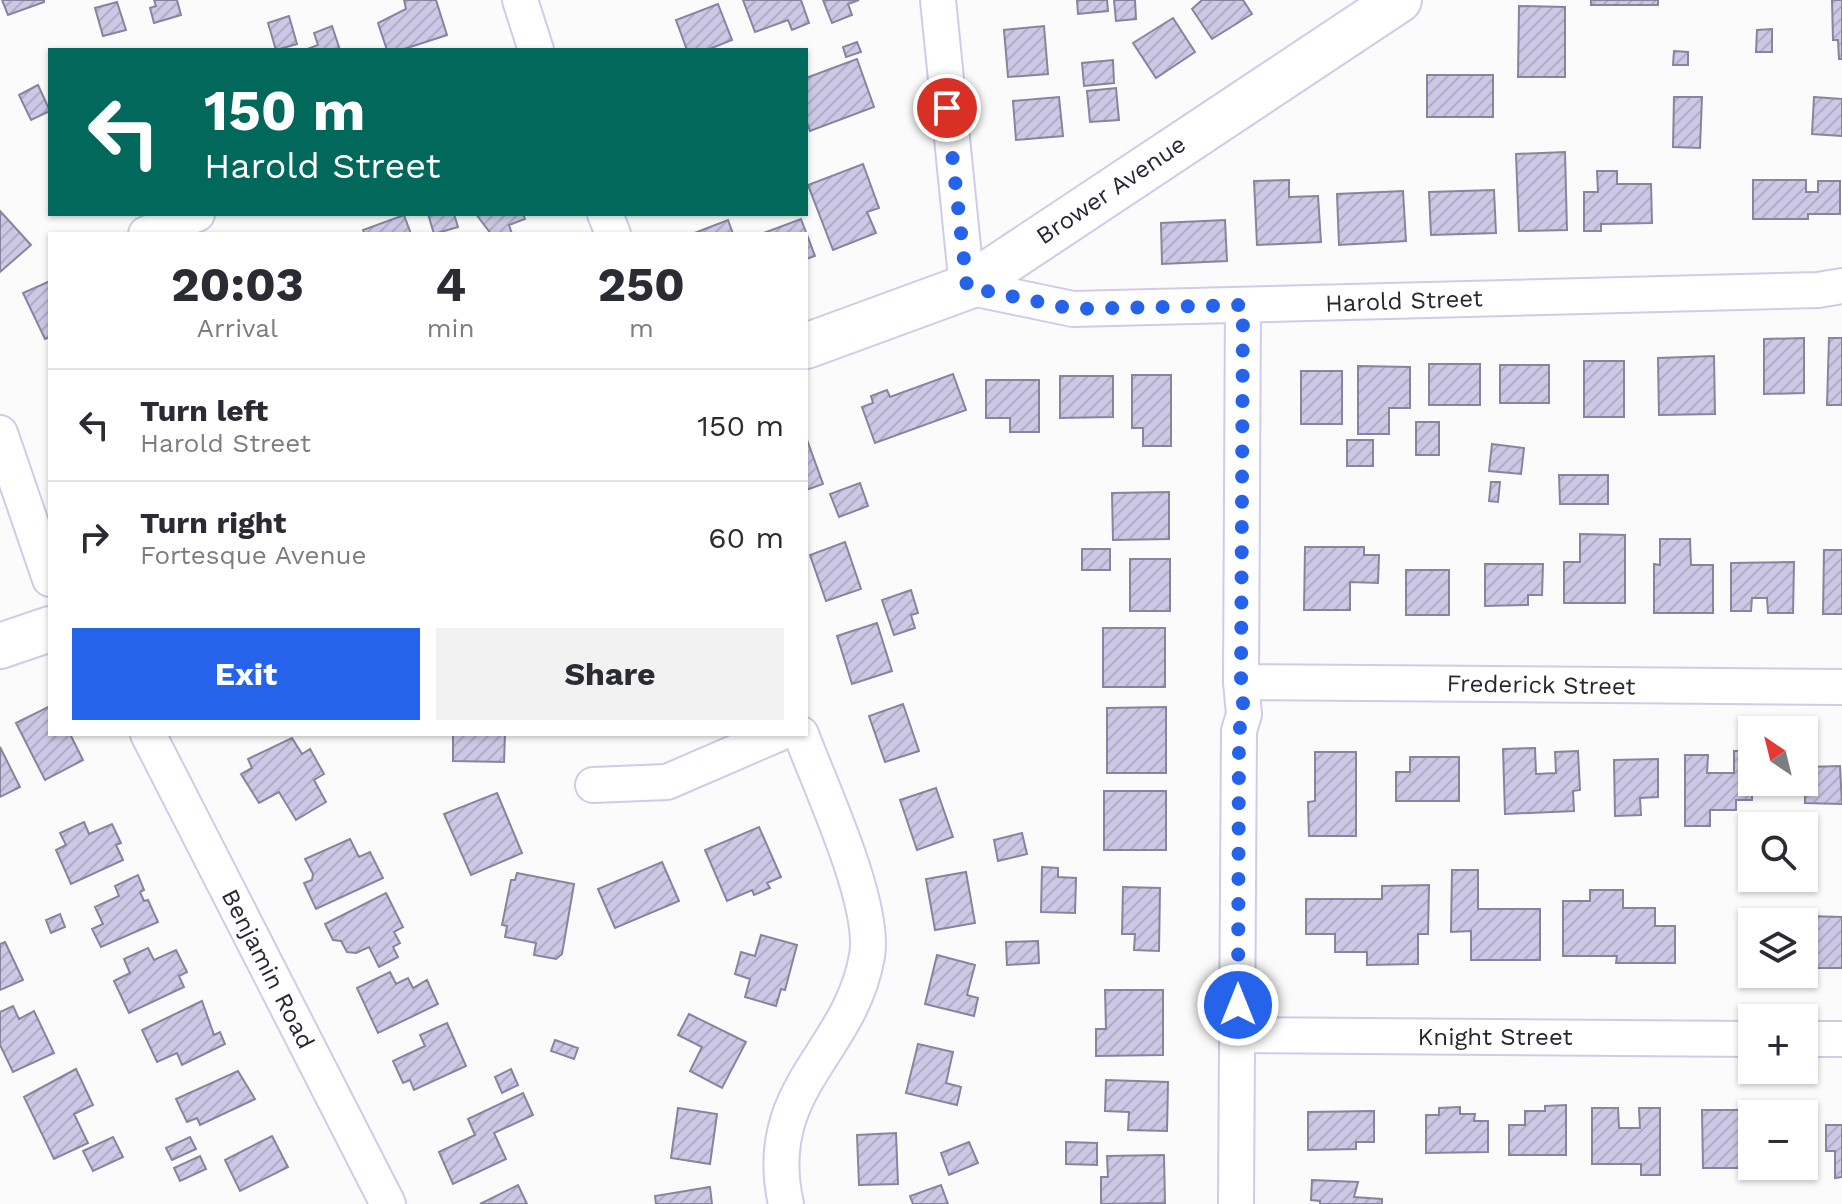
<!DOCTYPE html>
<html lang="en">
<head>
<meta charset="utf-8">
<style>
  :root { --surface:#fff; --page:#f2f2f3; --text:#2b2b33; --muted:#7c7c81; --line:#e1e1e2; --accent:#2563eb }
  body { margin:0; font-family:"Work Sans",sans-serif; background:var(--page); color:var(--text); height:100vh; display:flex; flex-direction:column; font-size:30px; white-space:nowrap }
  * { box-sizing:border-box; margin:0 }
  p { font-size:26px; color:var(--muted) }
  .icon { flex:none; width:44px; height:44px; fill:none; stroke:currentColor; stroke-width:2; stroke-linecap:round; stroke-linejoin:round }
  .map { position:relative; flex:1; overflow:hidden }
  .details { position:absolute; left:48px; top:232px; width:760px; height:504px; display:flex; flex-direction:column; background:var(--surface); border-radius:0px; box-shadow:0 2px 6px #0004 }
  .details>* { flex:none }
  .top-card { position:absolute; left:48px; top:48px; width:760px; height:168px; border-radius:0px; box-shadow:0 2px 6px #0004; background:#00695c; color:#fff; overflow:hidden }
  .needle { width:52px; rotate:325deg }
  .tools { position:absolute; left:1738px; top:716px; display:grid; gap:16px }
  .tools a { display:grid; place-items:center; width:80px; height:80px; border-radius:0px; background:var(--surface); box-shadow:0 2px 6px #0004; font-size:40px }
  .pin { position:absolute; display:grid; place-items:center; width:68px; height:68px; color:#fff; margin:-34px; border:4px solid #fff; border-radius:50%; box-shadow:0 2px 8px #0007 }
  .me { position:absolute; width:88px; margin:-44px; rotate:0deg; stroke-linejoin:round; filter:drop-shadow(0 0 6px #0008) }
  .turn { display:flex; align-items:center; gap:28px; height:168px; padding:0 24px; font-size:36px }
  .turn .icon { width:104px; height:104px; stroke-width:2.5 }
  .turn b { display:block; font-size:56px; line-height:68px }
  .eta { display:flex; justify-content:space-evenly; align-items:center; height:136px; text-align:center }
  .eta b { font-size:48px; font-weight:700; line-height:56px }
  .action { display:flex; gap:16px; margin-top:auto; padding:16px 24px }
  .action a { flex:1; height:92px; border-radius:0px; background:var(--accent); color:#fff; font-size:32px; font-weight:700; line-height:92px; text-align:center }
  .action a+a { background:var(--page); color:var(--text) }
  ul { padding:0; list-style:none }
  li { display:flex; align-items:center; gap:24px; height:112px; padding:0 24px; border-top:2px solid var(--line) }
  li div { flex:1 }
  li b { display:block; font-size:30px }
  li em { font-style:normal }
  .map>svg:first-child { display:block }
  .building { fill:url(#building-hatch); stroke:#88849e; stroke-width:2 }
  .lines { fill:none; stroke-linecap:round; stroke-linejoin:round }
  .minor-casing { stroke:#d0cbe8; stroke-width:38 }
  .secondary-casing { stroke:#d0cbe8; stroke-width:48 }
  .minor { stroke:#fff; stroke-width:34 }
  .secondary { stroke:#fff; stroke-width:44 }
  .route { stroke:#2563eb; stroke-width:14; stroke-dasharray:0 25.2 }
  .labels { text-anchor:middle; stroke-width:6; stroke-linejoin:round; paint-order:stroke }
  .street-label { font-size:24px; fill:#282631; stroke:#fff }
</style>
</head>
<body>
<div class="map">
<svg width="1842" height="1204" viewBox="0 0 1842 1204">
  <defs>
    <pattern id="building-hatch" width="6" height="6" patternUnits="userSpaceOnUse" patternTransform="scale(2)"><rect width="6" height="6" fill="#cdc8e5"/><path d="M-1 1l2-2M0 6l6-6M5 7l2-2" fill="none" stroke="#b0acc5"/></pattern>
  </defs>
  <rect width="100%" height="100%" fill="#fbfbfb"/>
  <path class="building" d="M2,0H44V2L8,15Z
    M154,0H177L181,15L154,23L150,8L156,6Z
    M404,0H436L447,35L401,50H387L378,23L406,9Z
    M743,0H801L809,23L792,30L788,20L755,32Z
    M823,0H859L848,4L852,15L832,23Z
    M1077,0H1107L1108,11L1078,14Z
    M1114,0H1135L1136,19L1116,21Z
    M1202,0H1243L1252,14L1212,39L1192,9Z
    M1591,0H1658V5H1591Z
    M1832,0H1842V59H1839L1838,40H1833Z
    M117,2L126,30L103,36L95,8Z
    M718,4L732,40L707,50H687L676,20Z
    M1519,6L1565,7V77H1518Z
    M289,16L297,44L276,50L268,23Z
    M1173,18L1195,52L1156,78L1133,43Z
    M332,26L340,50H305L318,45L314,33Z
    M1044,26L1048,74L1008,77L1004,30Z
    M1772,29V52H1756L1757,30Z
    M857,42L861,52L846,57L843,47Z
    M1674,51L1688,52V65H1673Z
    M857,59L874,107L810,131L806,120V78Z
    M1113,60L1114,83L1084,86L1082,63Z
    M1427,75H1493V117H1427Z
    M38,85L50,111L31,120L19,95Z
    M1116,88L1119,120L1090,122L1087,91Z
    M1059,97L1063,136L1016,140L1013,101Z
    M1674,97H1702L1700,148L1673,147Z
    M1814,97L1842,99V136L1812,134Z
    M1565,152L1567,230L1519,231L1516,154Z
    M863,164L879,208L867,212L876,233L833,250L808,185Z
    M1597,171H1617V184H1651L1652,223L1601,224V231H1584V192H1598Z
    M1289,180V197L1318,196L1321,242L1257,245L1254,181Z
    M1753,180H1806V192H1818V181H1840V214H1808V219H1753Z
    M1494,190L1496,233L1431,235L1429,192Z
    M1403,191L1406,241L1339,245L1337,194Z
    M0,211L31,245L0,272Z
    M428,214H454L458,227L434,234Z
    M476,214H523L525,219L509,225L512,234H491Z
    M404,215L411,234H365L363,230Z
    M801,219L815,256L806,259V234H761Z
    M728,220L733,234H692Z
    M1225,220L1227,261L1162,264L1161,223Z
    M50,281V337L45,339L23,293Z
    M1804,338V393L1764,394V339Z
    M1829,338H1842V405H1827Z
    M1714,356L1715,414L1659,415L1658,358Z
    M1584,361H1624V417H1584Z
    M1429,364H1480V405H1429Z
    M1500,365H1549V403H1500Z
    M1358,366L1410,367V408H1389V434H1358Z
    M1301,371H1342V424H1301Z
    M953,374L966,410L875,443L862,407L873,403L871,396L887,390L890,397Z
    M1132,375H1171V446H1143V428H1132Z
    M1060,376H1113V417L1060,418Z
    M986,380H1039V432H1010V418H986Z
    M1416,422H1439V455H1416Z
    M806,437L823,484L806,490Z
    M1347,440H1373V466H1347Z
    M1492,444L1524,448L1521,474L1489,471Z
    M1559,475H1608V504H1560Z
    M1491,482H1500L1498,502L1489,501Z
    M860,483L868,506L839,517L830,494Z
    M1169,492V539L1113,540L1112,493Z
    M1580,534L1625,535V603H1564V562H1580Z
    M1660,539H1690L1691,565H1713V613H1654V564L1660,565Z
    M845,542L861,589L826,601L810,555Z
    M1305,547H1364V555H1379L1378,583L1350,582V610H1304Z
    M1082,549H1110V570H1082Z
    M1824,550H1842V614H1823Z
    M1130,559H1170V611H1130Z
    M1794,562L1793,613H1768L1767,598H1752L1751,611H1731V563Z
    M1485,564H1543L1542,595H1528V605L1485,606Z
    M1406,570H1449V615H1406Z
    M911,590L918,613L911,615L915,628L894,635L882,600Z
    M877,623L892,671L852,684L837,636Z
    M1103,628H1165V687H1103Z
    M903,704L919,751L885,762L869,716Z
    M50,706V734H70L83,760L45,780L16,723Z
    M1166,707V773H1107V708Z
    M453,734H505L504,762L453,761Z
    M292,738L302,754L310,749L324,774L314,780L326,802L296,820L279,792L259,803L241,774L252,768L248,759Z
    M0,747L20,787L0,797Z
    M1535,748L1536,774L1556,773L1555,752L1578,751L1580,790L1573,791L1574,811L1505,814L1503,749Z
    M1734,751H1752V800H1736V810H1710V826H1685V755H1708L1707,773H1734Z
    M1315,752H1356V836H1309L1308,802L1315,801Z
    M1410,757H1459V801H1396V772H1410Z
    M1658,759V797L1640,798L1641,815L1615,816L1614,760Z
    M1840,766L1842,804L1805,803V767Z
    M936,788L953,837L917,850L900,800Z
    M1104,791H1166V850H1104Z
    M497,793L522,853L471,875L444,814Z
    M84,822L89,834L112,824L121,843L116,845L123,860L71,884L56,850L66,845L60,833Z
    M759,827L781,877L767,883L770,888L754,895L752,890L727,901L705,850Z
    M1022,833L1027,854L998,861L994,840Z
    M350,839L359,857L370,852L383,878L316,909L304,883L312,880L313,874L305,859Z
    M662,862L679,901L615,928L598,889Z
    M1042,867L1058,868V877L1076,878L1075,913L1041,912Z
    M1452,870H1478V909H1540V960H1471V931L1451,932Z
    M966,872L975,923L935,930L926,879Z
    M517,873L574,884L562,954L556,959L534,955L536,943L505,937L507,926L502,925L511,880H515Z
    M138,875L144,890L140,892L144,901L148,900L158,922L101,947L92,929L103,924L95,907L119,896L115,886Z
    M1429,885L1428,934H1418V964L1367,965V952H1335V934H1306V899H1382V886Z
    M1123,887L1160,888L1159,951L1134,950L1135,934H1122Z
    M1590,890H1623V908H1655V926H1675V963H1616L1617,956H1563V901H1590Z
    M386,893L403,927L394,932L400,943L393,947L398,957L379,967L369,947L356,953L347,952L341,941L333,940L325,924Z
    M60,914L65,927L51,933L46,920Z
    M1807,916L1842,917V968H1807Z
    M761,935L797,945L785,990L781,989L776,1006L745,997L750,979L735,974L741,952L755,956Z
    M1038,941L1039,963L1007,965L1006,942Z
    M5,942L23,980L0,990V944Z
    M148,948L154,960L176,950L187,972L179,976L184,987L129,1013L114,981L130,973L124,959Z
    M937,955L975,965L967,995L978,998L974,1016L925,1004Z
    M390,972L396,984L408,978L413,988L427,980L438,1004L378,1033L357,988Z
    M1105,990H1163V1055L1096,1056V1029H1106Z
    M202,1001L214,1035L220,1032L225,1044L182,1065L177,1053L157,1062L142,1030Z
    M13,1006L19,1019L34,1011L54,1053L13,1072L0,1045V1012Z
    M689,1014L746,1042L722,1088L690,1071L702,1047L678,1035Z
    M447,1023L466,1066L414,1090L410,1080L403,1083L393,1061L425,1046L420,1035Z
    M555,1040L578,1048L574,1059L551,1051Z
    M918,1044L953,1052L946,1083L961,1087L957,1105L906,1093Z
    M76,1069L93,1105L74,1114L88,1143L54,1159L24,1097Z
    M511,1069L518,1085L502,1093L495,1077Z
    M238,1071L255,1099L200,1125L197,1118L187,1122L176,1099Z
    M1106,1080L1168,1082L1167,1131L1128,1130L1129,1112L1105,1111Z
    M523,1093L533,1115L494,1133L506,1159L453,1184L439,1152L475,1135L468,1119Z
    M1566,1105V1155H1509V1125H1525V1111H1545V1106Z
    M1460,1107V1114H1475L1474,1121H1488V1152L1426,1153V1115H1439V1108Z
    M678,1108L717,1114L710,1164L671,1158Z
    M1592,1108H1618L1619,1128H1640L1639,1108H1660V1175H1641V1164H1592Z
    M1702,1110H1763L1764,1114H1752V1166L1764,1168H1703Z
    M1374,1111V1142H1356V1149L1308,1150V1112Z
    M1826,1125H1842V1177L1835,1178V1151H1826Z
    M896,1133L898,1184L859,1185L857,1135Z
    M272,1136L288,1167L240,1191L225,1160Z
    M113,1137L123,1157L93,1171L83,1151Z
    M190,1137L196,1149L172,1160L166,1148Z
    M969,1142L978,1163L949,1175L941,1153Z
    M1066,1142L1097,1143V1165L1066,1164Z
    M1164,1155L1165,1203L1101,1204V1177H1108L1107,1156Z
    M200,1156L206,1169L180,1181L174,1168Z
    M1312,1180L1358,1182L1354,1197L1382,1199V1204H1320V1201L1311,1200Z
    M518,1185L527,1204H480Z
    M941,1185L948,1204H913L910,1196Z
    M710,1187L712,1204H656L655,1196Z"/>
  <g class="lines">
    <defs>
      <path id="minor" d="M520,0L536,50
        M938,0L967,287L1073,309L1818,290L1842,286
        M605,214L613,234
        M146,234L197,214
        M0,433L50,579
        M1241,682L1842,687
        M148,734L388,1204
        M593,785L667,782L778,734
        M1237,1035L1752,1039
        M1804,1039H1842
        M786,1204C760,1088 850,1054 867,956C876,903 820,786 801,734
        M1236,1204L1239,731L1244,714L1241,682L1243,305"/>
      <path id="secondary" d="M806,346L967,287L1399,0
        M0,646L50,629"/>
    </defs>
    <use href="#minor" class="minor-casing"/>
    <use href="#secondary" class="secondary-casing"/>
    <use href="#minor" class="minor"/>
    <use href="#secondary" class="secondary"/>
  </g>
  <g class="lines">
    <path class="route" d="M947,108L967,287L1073,309L1243,305L1241,682L1244,714L1239,731L1238,1005"/>
  </g>
  <g class="labels">
    <g class="street-label">
      <text transform="translate(1111 190) rotate(-34)" y="8">Brower Avenue</text>
      <text transform="translate(1404 301) rotate(-2)" y="8">Harold Street</text>
      <text transform="translate(1541 685) rotate(1)" y="8">Frederick Street</text>
      <text transform="translate(268 969) rotate(63)" y="8">Benjamin Road</text>
      <text x="1495" y="1045">Knight Street</text>
    </g>
  </g>
</svg>
<div class="tools">
<a><svg class="needle" viewBox="-14 -14 28 28"><path d="M0-13l5 13h-10z" fill="#e53935"/><path d="M0 13l5-13h-10z" fill="#7c7c81"/></svg></a>
<a><svg class="icon" aria-label="search" viewBox="0 0 24 24"><circle cx="10" cy="10" r="6"/><path d="M15 15l6 6"/></svg></a>
<a><svg class="icon" aria-label="layers" viewBox="0 0 24 24"><path d="M12 4l9 5-9 5-9-5zM3 14l9 5 9-5"/></svg></a>
<a>+</a>
<a>−</a>
</div>
<div class="pin" style="left:947px;top:108px;background:#d93025"><svg class="icon" aria-label="arrive" viewBox="0 0 24 24"><path d="M6 21V4h12l-3 4 3 4H6"/></svg></div>
<svg class="me" style="left:1238px;top:1005px" viewBox="-20 -20 40 40"><circle r="17" fill="#2563eb" stroke="#fff" stroke-width="3"/><path d="M0-11L8 9 0 5-8 9z" fill="#fff"/></svg>
<div class="top-card">
<div class="turn"><svg class="icon" aria-label="left" viewBox="0 0 24 24"><path d="M17 20v-9H6M10 6l-5 5 5 5"/></svg><div><b>150 m</b>Harold Street</div></div>
</div>
<section class="details">
<div class="eta">
<div><b>20:03</b><p>Arrival</p></div>
<div><b>4</b><p>min</p></div>
<div><b>250</b><p>m</p></div>
</div>
<ul>
<li><svg class="icon" aria-label="left" viewBox="0 0 24 24"><path d="M17 20v-9H6M10 6l-5 5 5 5"/></svg><div><b>Turn left</b><p>Harold Street</p></div><em>150 m</em></li>
<li><svg class="icon" aria-label="right" viewBox="0 0 24 24"><path d="M7 20v-9h11M14 6l5 5-5 5"/></svg><div><b>Turn right</b><p>Fortesque Avenue</p></div><em>60 m</em></li>
</ul>
<div class="action"><a>Exit</a><a>Share</a></div>
</section>
</div>
</body>
</html>
